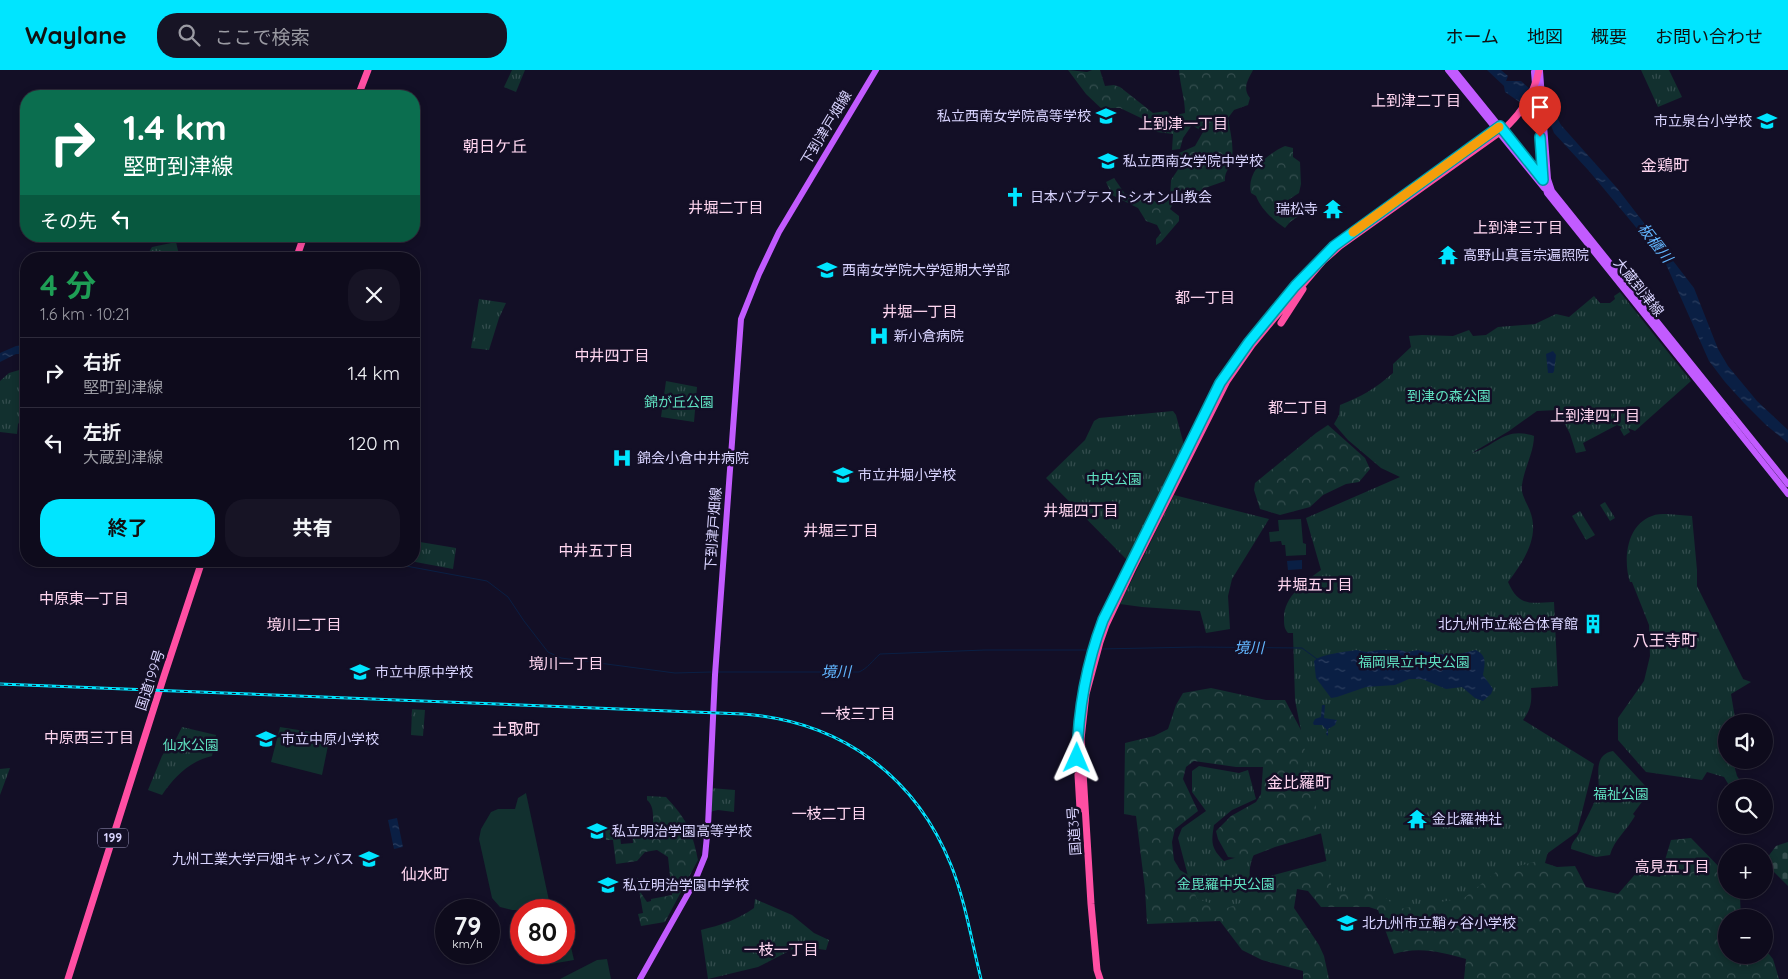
<!DOCTYPE html>
<html lang="ja">
<head>
<meta charset="utf-8">
<style>
  :root { --surface:#0e0b1c; --page:#171425; --text:#f1f3f6; --muted:#9b9ba3; --line:#2e2b3b; --accent:#00e5ff }
  body { margin:0; font-family:Quicksand,"Noto Sans JP",sans-serif; background:var(--page); color:var(--text); height:100vh; display:flex; flex-direction:column; font-size:19px; white-space:nowrap }
  * { box-sizing:border-box; margin:0 }
  p { font-size:16px; color:var(--muted) }
  .icon { flex:none; width:28px; height:28px; fill:none; stroke:currentColor; stroke-width:2; stroke-linecap:round; stroke-linejoin:round }
  .map { position:relative; flex:1; overflow:hidden }
  .side { position:absolute; left:20px; top:182px; width:400px; height:315px; display:flex; flex-direction:column; background:var(--surface); border-radius:20px; box-shadow:0 2px 8px #0003,0 0 0 1px var(--line) }
  .side>* { flex:none }
  .guide { position:absolute; left:20px; top:20px; width:400px; height:152px; border-radius:20px; box-shadow:0 2px 8px #0003,0 0 0 1px var(--line); background:#0b6e4f; color:#fff; overflow:hidden }
  .controls { position:absolute; left:1718px; top:644px; display:grid; gap:10px }
  .controls a { display:grid; place-items:center; width:55px; height:55px; border-radius:50%; background:var(--surface); box-shadow:0 2px 8px #0003,0 0 0 1px var(--line); font-size:25px }
  .speed { position:absolute; left:435px; top:829px; display:flex; gap:10px; font-size:25px; font-weight:700; text-align:center }
  .speed>* { display:grid; place-content:center; width:65px; height:65px; border-radius:50%; background:var(--surface); box-shadow:0 2px 8px #0003,0 0 0 1px var(--line); line-height:1 }
  .speed small { font-size:12px; font-weight:400 }
  .speed .limit { border:8px solid #d22; background:#fff; color:#111 }
  .pin { position:absolute; display:grid; place-items:center; width:42px; height:42px; color:#fff; margin:-51px -21px; border-radius:50% 50% 50% 0; rotate:-45deg; box-shadow:0 0 5px #0007 }
  .pin .icon { rotate:45deg }
  .me { position:absolute; width:55px; margin:-28px; rotate:1deg; stroke-linejoin:round; filter:drop-shadow(0 0 4px #0008) }
  .turn { display:flex; align-items:center; gap:18px; height:105px; padding:0 20px; font-size:22px }
  .turn .icon { width:65px; height:65px; stroke-width:2.5 }
  .turn b { display:block; font-size:35px; line-height:42px }
  .then { display:flex; align-items:center; height:48px; padding:0 20px; background:#0003; gap:10px; font-size:19px }
  .round { display:grid; place-items:center; flex:none; width:52px; height:52px; border-radius:20px; background:var(--page) }
  .overview { display:flex; align-items:center; justify-content:space-between; height:85px; padding:0 20px }
  h1 { font-size:30px; font-weight:700; line-height:38px; color:#1e9e55 }
  .button { display:flex; gap:10px; margin-top:auto; padding:10px 20px }
  .button a { flex:1; height:58px; border-radius:20px; background:var(--accent); color:#111; font-size:20px; font-weight:700; line-height:58px; text-align:center }
  .button a+a { background:var(--page); color:var(--text) }
  ul { padding:0; list-style:none }
  li { display:flex; align-items:center; gap:15px; height:70px; padding:0 20px; border-top:1px solid var(--line) }
  li div { flex:1 }
  li b { display:block; font-size:19px }
  li em { font-style:normal }
  header { display:flex; align-items:center; gap:30px; box-sizing:border-box; height:70px; padding:0 25px; background:var(--accent); color:#111 }
  header strong { font-size:24px }
  nav { display:flex; gap:28px; margin-inline-start:auto; font-size:18px }
  .search { width:350px; height:45px; background:var(--page); display:flex; align-items:center; gap:12px; box-sizing:border-box; padding:0 18px; border-radius:20px; color:var(--muted); font-size:19px }
  .map>svg:first-child { display:block }
  .forest { fill:url(#forest-crowns); fill-rule:evenodd }
  .cemetery { fill:url(#cemetery-stones) }
  .park { fill:url(#park-tufts) }
  .garden { fill:#12302f }
  .water { fill:url(#water-ripples) }
  .lines { fill:none; stroke-linecap:round; stroke-linejoin:round }
  .stream { stroke:#0a1f44; stroke-width:1 }
  .major { stroke:#c25bff; stroke-width:6 }
  .highway { stroke:#ff4fa3; stroke-width:7 }
  .rail-casing { stroke:#00e5ff; stroke-width:3 }
  .rail { stroke:#130f26; stroke-width:1; stroke-dasharray:4; stroke-linecap:butt }
  .route-casing { stroke:#0095a6; stroke-width:12 }
  .route { stroke:#00e5ff; stroke-width:9 }
  .slow { stroke:#f59e0b; stroke-width:9 }
  .labels { text-anchor:middle; stroke-width:5; stroke-linejoin:round; paint-order:stroke }
  .shield { fill:#130f26; stroke:#9e99be; stroke-width:1 }
  .shield-label { font-size:12px; font-weight:bold; fill:#d9d4ff }
  .poi-label { font-size:14px; fill:#d9d4ff; stroke:#130f26; text-anchor:start }
  .street-label { font-size:14px; fill:#d9d4ff; stroke:#130f26 }
  .park-label { font-size:14px; fill:#5fe0c0; stroke:#130f26 }
  .neighbourhood-label { font-size:15px; fill:#ffd6f0; stroke:#130f26 }
  .water-label { font-size:15px; font-style:italic; fill:#62b6ff; stroke:#130f26 }
  .quarter-label { font-size:16px; fill:#ffd6f0; stroke:#130f26 }
</style>
</head>
<body>
<header>
<strong>Waylane</strong>
<div class="search"><svg class="icon" aria-label="search" viewBox="0 0 24 24"><circle cx="10" cy="10" r="6"/><path d="M15 15l6 6"/></svg>ここで検索</div>
<nav><a>ホーム</a><a>地図</a><a>概要</a><a>お問い合わせ</a></nav>
</header>
<div class="map">
<svg width="1788" height="909" viewBox="0 0 1788 909">
  <defs>
    <pattern id="forest-crowns" width="20" height="18" patternUnits="userSpaceOnUse" patternTransform="scale(1.25)"><rect width="20" height="18" fill="#12302f"/><path d="M2 6a3 3 0 1 1 6 0M12 15a3 3 0 1 1 6 0" fill="none" stroke="#344d4e"/></pattern>
    <pattern id="cemetery-stones" width="16" height="16" patternUnits="userSpaceOnUse" patternTransform="scale(1.25)"><rect width="16" height="16" fill="#12302f"/><path d="M2 7V4a2 2 0 0 1 4 0v3zM10 15v-3a2 2 0 0 1 4 0v3z" fill="#344d4e"/></pattern>
    <pattern id="park-tufts" width="24" height="20" patternUnits="userSpaceOnUse" patternTransform="scale(1.25)"><rect width="24" height="20" fill="#12302f"/><path d="M3 7l-1-3M5 7V3M7 7l1-3M15 17l-1-3M17 17v-4M19 17l1-3" fill="none" stroke="#344d4e"/></pattern>
    <pattern id="water-ripples" width="26" height="14" patternUnits="userSpaceOnUse" patternTransform="scale(1.25)"><rect width="26" height="14" fill="#0a1f44"/><path d="M2 4q2-2 4 0t4 0M15 11q2-2 4 0t4 0" fill="none" stroke="#2d3f60"/></pattern>
  </defs>
  <rect width="100%" height="100%" fill="#130f26"/>
  <path class="forest" d="M1068,0L1087,2L1092,0H1100L1105,16L1114,15L1120,17L1153,43L1167,41L1171,46L1185,43C1185,29 1180,15 1179,0H1253C1248,10 1242,18 1250,28L1248,35L1234,40L1228,48C1230,61 1234,75 1232,89C1231,98 1224,101 1225,111L1205,118L1191,127L1182,118L1170,139L1179,146V151L1161,172L1156,175V169L1161,163L1157,155L1146,151L1138,138L1112,125L1106,112L1114,108L1125,124L1136,125L1163,134L1170,129L1171,110L1181,95L1179,83L1195,76L1203,62L1192,55L1183,68L1180,79L1172,80L1173,64L1157,62L1141,48L1120,38H1110L1105,42L1086,24Z
    M1285,76L1293,78V87L1300,92L1301,114L1299,123L1288,130V138L1303,133L1305,134L1303,143L1290,152L1285,158C1273,150 1261,139 1256,126L1251,123C1246,102 1267,84 1285,76Z
    M1328,355L1365,388L1370,399L1359,412L1346,414L1323,425L1310,437L1280,445L1260,439L1254,420L1255,413L1316,363Z
    M1211,618L1266,630H1285L1310,677L1549,778L1545,793L1557,797L1575,796L1586,817L1618,824L1638,801L1651,806L1660,807L1671,770L1691,768L1726,804V820H1736L1740,827L1741,847L1726,848V885H1764V878L1773,889L1779,909H1464L1466,889C1442,882 1418,876 1394,884L1378,840L1369,837H1321L1308,821L1297,819L1294,838L1319,875L1324,886L1329,909H1303V901L1262,890L1242,880L1220,851L1147,854L1145,819L1136,746L1124,744L1125,673L1154,666L1168,659L1176,635L1183,623ZM1194,691L1236,697H1263L1261,724L1256,732L1231,746L1216,761L1218,769L1228,787L1244,789L1275,777L1329,761L1330,790L1270,806L1242,812L1195,809L1180,800L1174,790L1172,772L1175,759L1198,741L1183,709L1186,697Z
    M647,726L666,727C687,750 692,760 698,790L665,852L641,856L638,844L643,843L637,808H638L641,823L647,832L651,831V829L672,825L668,787L657,780L645,782L637,791L616,794L613,770H606L605,759L619,757L621,774L633,773L632,756L653,754C653,745 654,736 647,730Z"/>
  <path class="cemetery" d="M1788,772V816L1764,792L1776,776Z"/>
  <path class="park" d="M512,0H525L516,22L504,17Z
    M1641,0H1669L1682,27L1658,37Z
    M176,172L180,189H154L149,182L152,177Z
    M1620,222L1691,311L1635,361L1628,358L1630,362L1624,366L1620,359L1622,357L1617,355L1583,373L1586,381L1576,383L1570,364L1558,340L1537,341L1509,361L1472,383C1497,375 1505,356 1534,366C1534,382 1524,399 1522,415C1520,423 1527,433 1530,441C1540,467 1524,491 1508,512C1519,537 1530,533 1554,532L1558,616L1531,618C1532,632 1531,639 1523,650L1594,694L1577,762L1537,791L1496,802L1464,828L1399,839L1377,821L1333,825L1295,630L1293,563H1288C1284,558 1284,555 1284,548C1284,526 1305,512 1321,500L1306,448L1400,407L1381,398L1348,370L1334,354L1339,345L1340,335C1362,326 1375,319 1393,303V294L1411,277L1409,266L1422,265L1453,266L1469,260L1473,266L1486,265L1498,257L1535,254L1556,244L1569,247L1594,226L1600,233H1610L1615,229L1614,226Z
    M479,229L506,233L499,248L489,280L471,278Z
    M26,298V344L18,354L17,364L0,362V311L9,303Z
    M666,311L697,317L694,352L661,347Z
    M1173,341L1176,345L1184,375L1127,490L1046,408L1085,370L1094,351L1099,348Z
    M1174,425L1269,449L1232,509L1228,526L1230,559L1206,563L1200,541L1142,537L1120,534Z
    M1605,432L1615,448L1610,451L1600,435Z
    M1580,441L1595,465L1586,470L1572,446Z
    M1667,444L1692,446L1697,500V516L1743,609L1751,612L1731,624L1735,648L1730,652H1726V690H1731L1734,695L1737,706L1745,717H1730L1724,707L1707,702L1702,710L1646,702L1618,670V648L1644,611L1650,586L1649,555L1632,512H1630C1623,491 1626,455 1652,446C1656,444 1662,444 1667,444Z
    M414,471L456,478L453,499L410,491H414Z
    M412,639L425,640L423,666L411,665Z
    M182,657L216,665L212,686C190,691 175,706 162,725L148,720L162,686L171,671H175Z
    M1613,681L1650,721L1633,744L1635,746C1627,760 1614,770 1610,785L1596,787L1571,779C1571,772 1577,768 1580,762C1586,749 1594,735 1598,722C1601,710 1591,685 1613,681Z
    M1199,696L1239,703L1248,700L1256,729L1232,740L1214,755C1211,773 1211,778 1224,791L1255,782C1247,799 1249,810 1254,828L1227,838L1197,829L1188,806L1178,768L1182,758L1206,741L1192,722V701Z
    M10,698L0,725V699Z
    M710,718L735,720L734,742L718,740L709,742Z
    M755,829L792,845L814,863L829,870L826,880L804,877L795,878L758,897L708,909L701,860C721,855 737,850 754,838Z"/>
  <path class="garden" d="M1301,449L1303,473L1306,474V485L1286,486L1285,475H1282L1281,471L1270,472L1269,462L1279,461L1278,450Z
    M280,657L311,662L318,668L329,671L322,705L271,692Z
    M526,723L551,840H512L500,837L492,828L479,769L481,759L491,742L498,739H515L518,728Z
    M564,847L574,890L551,894L549,883L564,882Z
    M607,889L611,909H560L597,890Z"/>
  <path class="water" d="M1487,0H1501L1508,6L1506,11H1521L1553,40L1561,55L1617,118L1694,218L1718,279L1728,296L1757,331L1788,360V373L1766,355L1744,333L1725,312L1709,291L1665,192L1589,101L1554,63L1550,53L1505,22L1504,16Z
    M26,275V284H16L0,292V283L16,276Z
    M1553,281L1556,285L1554,301L1553,303H1548L1546,284Z
    M1302,490V499L1288,500L1287,491Z
    M1356,580L1366,582L1380,580H1400L1407,582L1418,580L1451,586L1476,580C1487,586 1485,593 1483,605L1493,619L1491,624L1483,631L1475,628L1462,617L1446,619L1422,609H1409L1395,615L1366,617L1337,627L1331,628L1316,608L1314,591C1321,584 1345,582 1356,580Z
    M1322,635H1325L1324,648L1337,650L1335,655L1328,659V666L1326,664L1327,660L1322,655H1314L1313,653L1315,649L1321,647Z
    M397,748L403,777L394,779L388,750Z"/>
  <g class="lines">
    <path class="stream" d="M379,491L487,511L508,527L524,551L548,582L561,588L675,603L711,602
      M1100,579L1196,577L1302,578L1317,589
      M718,602H859C868,598 872,591 880,584L985,580H1091"/>
    <path class="major" d="M1448,0L1544,118
      M1454,0L1543,110
      M1540,1L1548,109L1552,121L1788,414
      M1534,2L1543,110L1547,123L1788,424
      M640,909L694,813L705,786L708,756L715,605L741,249L759,204L779,162L876,0"/>
    <path class="highway" d="M358,26L368,0
      M296,189L304,166
      M1281,253L1303,219
      M1166,423L1220,313L1234,293
      M1087,603L1096,570L1117,519
      M1078,705L1080,739
      M68,909L164,606L202,491
      M1100,909L1097,900L1091,834L1081,669L1086,624L1100,572L1106,555L1132,500L1227,311L1252,275L1271,252L1323,191L1340,176L1503,60C1521,44 1534,24 1539,0"/>
    <defs>
      <path id="rail" d="M0,614L743,644C840,651 915,705 951,795C965,830 972,873 981,909"/>
    </defs>
    <use href="#rail" class="rail-casing"/>
    <use href="#rail" class="rail"/>
  </g>
  <g class="lines">
    <defs>
      <path id="route" d="M1077,688C1078,641 1086,595 1103,550L1220,313L1249,272L1295,216L1334,176L1500,56L1543,110L1540,67"/>
    </defs>
    <use href="#route" class="route-casing"/>
    <use href="#route" class="route"/>
    <path class="slow" d="M1353,162L1499,57"/>
  </g>
  <defs>
    <symbol id="school-bare" viewBox="-9 -9 18 18"><path d="M0-5L7-2L0 1L-7-2ZM-4 1L0 2.5L4 1V4Q0 6-4 4Z" fill="#00e5ff" stroke="#130f26" stroke-width="2.5" paint-order="stroke"/></symbol>
    <symbol id="church-bare" viewBox="-9 -9 18 18"><path d="M-1.2-6h2.4v3.5h3.3v2.4h-3.3V6h-2.4V-.1h-3.3v-2.4h3.3Z" fill="#00e5ff" stroke="#130f26" stroke-width="2.5" paint-order="stroke"/></symbol>
    <symbol id="temple-bare" viewBox="-9 -9 18 18"><path d="M0-6L5-2H3V0L6.5 2.5H4V6H1.5V3h-3V6H-4V2.5H-6.5L-3 0V-2H-5Z" fill="#00e5ff" stroke="#130f26" stroke-width="2.5" paint-order="stroke"/></symbol>
    <symbol id="university-bare" viewBox="-9 -9 18 18"><path d="M0-5L7-2L0 1L-7-2ZM-4 1L0 2.5L4 1V4Q0 6-4 4Z" fill="#00e5ff" stroke="#130f26" stroke-width="2.5" paint-order="stroke"/></symbol>
    <symbol id="hospital-bare" viewBox="-9 -9 18 18"><path d="M-5-5h3v3.5h4V-5h3V5h-3V1.5h-4V5h-3Z" fill="#00e5ff" stroke="#130f26" stroke-width="2.5" paint-order="stroke"/></symbol>
    <symbol id="building-bare" viewBox="-9 -9 18 18"><path d="M-4-6H4V6H1V3H-1V6H-4ZM-2.5-4.3h1.7v1.8h-1.7ZM.8-4.3h1.7v1.8H.8ZM-2.5-1h1.7V.8h-1.7ZM.8-1h1.7V.8H.8Z" fill="#00e5ff" stroke="#130f26" stroke-width="2.5" paint-order="stroke"/></symbol>
  </defs>
  <g fill-rule="evenodd">
    <use href="#school-bare" x="1092" y="32" width="28" height="28"/>
    <use href="#school-bare" x="1753" y="37" width="28" height="28"/>
    <use href="#school-bare" x="1094" y="77" width="28" height="28"/>
    <use href="#church-bare" x="1001" y="113" width="28" height="28"/>
    <use href="#temple-bare" x="1319" y="125" width="28" height="28"/>
    <use href="#temple-bare" x="1434" y="171" width="28" height="28"/>
    <use href="#university-bare" x="813" y="186" width="28" height="28"/>
    <use href="#hospital-bare" x="865" y="252" width="28" height="28"/>
    <use href="#hospital-bare" x="608" y="374" width="28" height="28"/>
    <use href="#school-bare" x="829" y="391" width="28" height="28"/>
    <use href="#building-bare" x="1579" y="540" width="28" height="28"/>
    <use href="#school-bare" x="346" y="588" width="28" height="28"/>
    <use href="#school-bare" x="252" y="655" width="28" height="28"/>
    <use href="#temple-bare" x="1403" y="735" width="28" height="28"/>
    <use href="#school-bare" x="583" y="747" width="28" height="28"/>
    <use href="#university-bare" x="355" y="775" width="28" height="28"/>
    <use href="#school-bare" x="594" y="801" width="28" height="28"/>
    <use href="#school-bare" x="1333" y="839" width="28" height="28"/>
  </g>
  <g class="labels">
    <rect class="shield" x="98" y="758.5" width="30" height="19" rx="4"/>
    <g class="shield-label">
      <text x="113" y="772">199</text>
    </g>
    <g class="poi-label">
      <text x="1091" y="51" text-anchor="end">私立西南女学院高等学校</text>
      <text x="1752" y="56" text-anchor="end">市立泉台小学校</text>
      <text x="1123" y="96">私立西南女学院中学校</text>
      <text x="1030" y="132">日本バプテストシオン山教会</text>
      <text x="1318" y="144" text-anchor="end">瑞松寺</text>
      <text x="1463" y="190">高野山真言宗遍照院</text>
      <text x="842" y="205">西南女学院大学短期大学部</text>
      <text x="894" y="271">新小倉病院</text>
      <text x="637" y="393">錦会小倉中井病院</text>
      <text x="858" y="410">市立井堀小学校</text>
      <text x="1578" y="559" text-anchor="end">北九州市立総合体育館</text>
      <text x="375" y="607">市立中原中学校</text>
      <text x="281" y="674">市立中原小学校</text>
      <text x="1432" y="754">金比羅神社</text>
      <text x="612" y="766">私立明治学園高等学校</text>
      <text x="354" y="794" text-anchor="end">九州工業大学戸畑キャンパス</text>
      <text x="623" y="820">私立明治学園中学校</text>
      <text x="1362" y="858">北九州市立鞘ヶ谷小学校</text>
    </g>
    <g class="street-label">
      <text transform="translate(826 58) rotate(-59)" y="5">下到津戸畑線</text>
      <text transform="translate(1639 217) rotate(51)" y="5">大蔵到津線</text>
      <text transform="translate(713 459) rotate(-86)" y="5">下到津戸畑線</text>
      <text transform="translate(150 610) rotate(-72)" y="5">国道199号</text>
      <text transform="translate(1074 761) rotate(-94)" y="5">国道3号</text>
    </g>
    <g class="park-label">
      <text x="1449" y="331">到津の森公園</text>
      <text x="679" y="337">錦が丘公園</text>
      <text x="1114" y="414">中央公園</text>
      <text x="1414" y="597">福岡県立中央公園</text>
      <text x="191" y="680">仙水公園</text>
      <text x="1621" y="729">福祉公園</text>
      <text x="1226" y="819">金毘羅中央公園</text>
    </g>
    <g class="neighbourhood-label">
      <text x="1416" y="36">上到津二丁目</text>
      <text x="1183" y="59">上到津一丁目</text>
      <text x="726" y="143">井堀二丁目</text>
      <text x="1518" y="163">上到津三丁目</text>
      <text x="1205" y="233">都一丁目</text>
      <text x="920" y="247">井堀一丁目</text>
      <text x="612" y="291">中井四丁目</text>
      <text x="1298" y="343">都二丁目</text>
      <text x="1595" y="351">上到津四丁目</text>
      <text x="1081" y="446">井堀四丁目</text>
      <text x="841" y="466">井堀三丁目</text>
      <text x="596" y="486">中井五丁目</text>
      <text x="1315" y="520">井堀五丁目</text>
      <text x="84" y="534">中原東一丁目</text>
      <text x="304" y="560">境川二丁目</text>
      <text x="566" y="599">境川一丁目</text>
      <text x="858" y="649">一枝三丁目</text>
      <text x="89" y="673">中原西三丁目</text>
      <text x="829" y="749">一枝二丁目</text>
      <text x="1672" y="802">高見五丁目</text>
      <text x="781" y="885">一枝一丁目</text>
    </g>
    <g class="water-label">
      <text transform="translate(1655 173) rotate(52)" y="5">板櫃川</text>
      <text x="1249" y="583">境川</text>
      <text x="836" y="607">境川</text>
    </g>
    <g class="quarter-label">
      <text x="495" y="82">朝日ケ丘</text>
      <text x="1665" y="101">金鶏町</text>
      <text x="1665" y="576">八王寺町</text>
      <text x="516" y="665">土取町</text>
      <text x="1299" y="718">金比羅町</text>
      <text x="425" y="810">仙水町</text>
    </g>
  </g>
</svg>
<div class="controls">
<a><svg class="icon" aria-label="sound" viewBox="0 0 24 24"><path d="M4 9h4l5-4v14l-5-4H4zM17 9q2 3 0 6"/></svg></a>
<a><svg class="icon" aria-label="search" viewBox="0 0 24 24"><circle cx="10" cy="10" r="6"/><path d="M15 15l6 6"/></svg></a>
<a>+</a>
<a>−</a>
</div>
<div class="speed"><div>79<small>km/h</small></div><div class="limit">80</div></div>
<div class="pin" style="left:1540px;top:67px;background:#d93025"><svg class="icon" aria-label="arrive" viewBox="0 0 24 24"><path d="M6 21V4h12l-3 4 3 4H6"/></svg></div>
<svg class="me" style="left:1077px;top:688px" viewBox="-20 -20 40 40"><path d="M0-17L14 15 0 8-14 15z" fill="#00e5ff" stroke="#fff" stroke-width="4"/></svg>
<div class="guide">
<div class="turn"><svg class="icon" aria-label="right" viewBox="0 0 24 24"><path d="M7 20v-9h11M14 6l5 5-5 5"/></svg><div><b>1.4 km</b>堅町到津線</div></div>
<div class="then">その先<svg class="icon" aria-label="left" viewBox="0 0 24 24"><path d="M17 20v-9H6M10 6l-5 5 5 5"/></svg></div>
</div>
<section class="side">
<div class="overview"><div><h1>4 分</h1><p>1.6 km · 10:21</p></div><a class="round"><svg class="icon" aria-label="close" viewBox="0 0 24 24"><path d="M6 6l12 12M18 6L6 18"/></svg></a></div>
<ul>
<li><svg class="icon" aria-label="right" viewBox="0 0 24 24"><path d="M7 20v-9h11M14 6l5 5-5 5"/></svg><div><b>右折</b><p>堅町到津線</p></div><em>1.4 km</em></li>
<li><svg class="icon" aria-label="left" viewBox="0 0 24 24"><path d="M17 20v-9H6M10 6l-5 5 5 5"/></svg><div><b>左折</b><p>大蔵到津線</p></div><em>120 m</em></li>
</ul>
<div class="button"><a>終了</a><a>共有</a></div>
</section>
</div>
</body>
</html>
